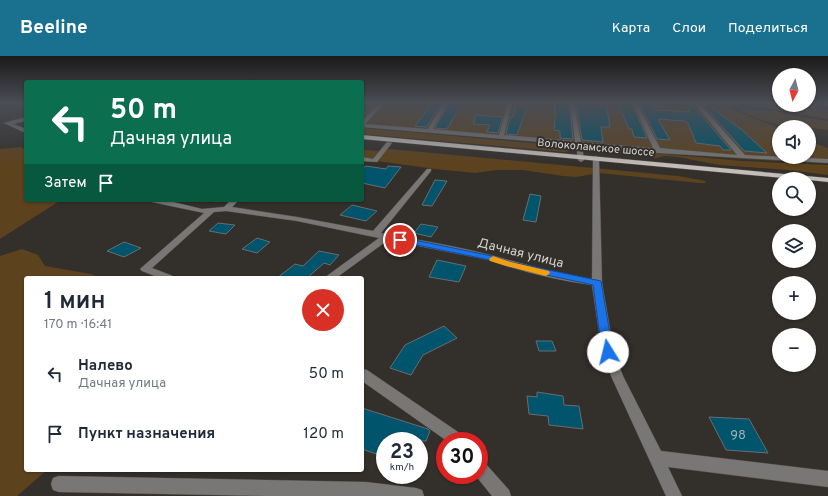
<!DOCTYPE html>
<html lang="ru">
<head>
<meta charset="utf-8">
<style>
  :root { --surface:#fff; --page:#f6f6f7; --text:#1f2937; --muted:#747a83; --accent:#1a718f }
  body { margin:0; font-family:Overpass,sans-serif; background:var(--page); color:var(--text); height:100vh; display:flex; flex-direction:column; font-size:15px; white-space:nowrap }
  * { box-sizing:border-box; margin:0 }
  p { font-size:13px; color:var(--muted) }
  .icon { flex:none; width:22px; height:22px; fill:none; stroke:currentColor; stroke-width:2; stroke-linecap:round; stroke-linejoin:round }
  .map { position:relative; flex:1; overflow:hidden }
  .sheet { position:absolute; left:24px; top:220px; width:340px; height:196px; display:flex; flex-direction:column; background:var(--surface); border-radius:4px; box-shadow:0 1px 3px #0004 }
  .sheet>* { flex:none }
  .top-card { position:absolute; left:24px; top:24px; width:340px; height:122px; border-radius:4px; box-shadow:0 1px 3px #0004; background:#0b6e4f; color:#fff; overflow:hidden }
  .needle { width:26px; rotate:187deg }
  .buttons { position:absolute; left:772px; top:12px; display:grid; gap:8px }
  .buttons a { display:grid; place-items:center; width:44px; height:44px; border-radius:50%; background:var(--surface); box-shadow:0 1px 3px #0004; font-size:20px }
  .speed { position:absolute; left:376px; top:376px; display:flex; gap:8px; font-size:20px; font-weight:700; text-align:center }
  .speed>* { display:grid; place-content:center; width:52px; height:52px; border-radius:50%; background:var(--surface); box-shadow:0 1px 3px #0004; line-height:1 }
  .speed small { font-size:10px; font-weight:400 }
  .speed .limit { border:6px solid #d22; background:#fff; color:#111 }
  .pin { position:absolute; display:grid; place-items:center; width:34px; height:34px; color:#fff; margin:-17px; border:2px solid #fff; border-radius:50%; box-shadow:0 1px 4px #0007 }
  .me { position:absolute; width:44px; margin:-22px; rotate:351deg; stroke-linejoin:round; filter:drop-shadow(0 0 3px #0008) }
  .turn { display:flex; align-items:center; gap:14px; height:84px; padding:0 20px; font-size:18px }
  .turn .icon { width:52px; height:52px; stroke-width:2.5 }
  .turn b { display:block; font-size:28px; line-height:34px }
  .then { display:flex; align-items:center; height:38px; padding:0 20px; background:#0003; gap:8px; font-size:15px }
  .round { display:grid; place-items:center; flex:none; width:42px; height:42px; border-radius:21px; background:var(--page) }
  .headline { display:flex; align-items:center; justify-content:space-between; height:68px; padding:0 20px }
  h1 { font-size:24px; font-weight:600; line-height:30px }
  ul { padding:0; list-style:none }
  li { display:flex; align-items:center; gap:12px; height:60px; padding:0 20px }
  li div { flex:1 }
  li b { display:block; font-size:15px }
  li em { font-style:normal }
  header { display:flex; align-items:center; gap:24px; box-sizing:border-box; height:56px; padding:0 20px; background:var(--accent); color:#fff }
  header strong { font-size:19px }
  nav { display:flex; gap:22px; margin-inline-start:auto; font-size:14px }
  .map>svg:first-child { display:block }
  .green { fill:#5d421e }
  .building { fill:#00546b; stroke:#676e71 }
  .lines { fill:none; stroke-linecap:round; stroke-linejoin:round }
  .minor-casing { stroke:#504c49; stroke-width:1 }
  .major-casing { stroke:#504c49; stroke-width:1 }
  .minor { fill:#797775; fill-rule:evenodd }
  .major { fill:#c2bdb9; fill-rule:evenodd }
  .rail-casing { stroke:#adaba8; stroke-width:2.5 }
  .rail { stroke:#332f2b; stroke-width:1.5; stroke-dasharray:5; stroke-linecap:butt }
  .route { fill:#1a73e8; stroke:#114b97 }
  .slow { fill:#f59e0b }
  .labels { text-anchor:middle; stroke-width:4; stroke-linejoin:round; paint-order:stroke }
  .far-street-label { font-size:11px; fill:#d4d2cf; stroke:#332f2b }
  .street-label { font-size:13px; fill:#d4d2cf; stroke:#332f2b }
  .near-number-label { font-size:13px; fill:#9fb2b6 }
</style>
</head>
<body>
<header>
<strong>Beeline</strong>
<nav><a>Карта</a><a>Слои</a><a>Поделиться</a></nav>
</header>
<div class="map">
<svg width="828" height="440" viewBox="0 0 828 440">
  <rect width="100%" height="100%" fill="#332f2b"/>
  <path class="green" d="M373,47H715L779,72V101H809V85L828,92V107L742,103L362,71V54Z
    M736,47H769L828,54V63Z
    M744,54L775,55L799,61L828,65V74L791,70L764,65L739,55Z
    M362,72L566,90L574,94L565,96L362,78Z
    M21,91L26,94V144H61L0,183V93Z
    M390,93L678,120L706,125L705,127H699L599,117L576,121L563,120L523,114H497L475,117L435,113L362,103V94L380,95Z
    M608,93L742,105L828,109V119L789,114L719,109L678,101L665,100L656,102L604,94Z
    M22,193L38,199L45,210L91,218L100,222H26V414H47L17,440H0V200Z"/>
  <path class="building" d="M433,47H441L427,71L415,70Z
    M449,47H462L447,73L435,72Z
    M565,47H569L573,83L560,82V75L554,74L556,48Z
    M576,47H606L610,71H601L603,86L582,84Z
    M618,47H632L647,82L634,81L632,73H629Z
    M639,47H651L655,54L690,56L687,53H689L685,48L693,49L731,94H723L720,90L696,87L688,67L684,65L658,63L670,84L657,83Z
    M703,49H708L741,73L767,97L744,95Z
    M516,50L527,51L517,79L506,78L510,61H513Z
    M476,59L503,61L498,77L487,76L490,69L473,68Z
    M366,110L386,113L388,110L401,111L385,132L362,127V113Z
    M435,124L447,125L432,150L422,149Z
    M530,138L541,140L536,166L523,164Z
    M352,149L377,155L366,165L340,159Z
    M218,167L235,169L226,178L209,175Z
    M421,168L438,171L431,181L414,177Z
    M257,182L270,186L257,197L242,193Z
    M124,186L141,192L124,201L107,195Z
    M319,195L339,199L330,209L324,207L307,222H277L295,208L303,210Z
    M437,204L466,210L459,226L429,221Z
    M444,270L457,282L423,299L411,319L390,312L405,289Z
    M536,285H552L556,295H539Z
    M537,336L563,340L564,349L579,350L583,373L549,369L548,360L529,358L527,340L537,341Z
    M362,352L428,373L430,375L426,385H385V401L362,393Z
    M709,361L749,363L768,397L726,394Z"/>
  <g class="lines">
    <defs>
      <path id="minor" d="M380,47H385L365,68L428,73L443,47H448L433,73L499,79L508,47H512L504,79L575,85L570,47H574L581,86L653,92L633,47H637L660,92L737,99L694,47H699L745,99L828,103V107L658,97L582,89L584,104L581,106L578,104L576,89L362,71V65Z
        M23,62L25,63V65L13,68L26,73V77L4,67Z
        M387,86L392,87L377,106L362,105V101L373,103Z
        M596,100L599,102L602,227L614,296L623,320L661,395L828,415V431L668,411L682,440H666L611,320L602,296L592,229C558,224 522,216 489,204L388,184L336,222H324L379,182L297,165L226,155L214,156L152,212L173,220L174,222H160L142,215L140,213L204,157L152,146L151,144H165L202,153L224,151L231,144H239L232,151L297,161L373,175L427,113H431V115L381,177C418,184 457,190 494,200C527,209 558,218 592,223L593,102Z
        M362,313L367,314L458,376L464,385H447L362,325Z
        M479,405L485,407L509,434L511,440H492L475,419H479Z
        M59,420L366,426L416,432L422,434L424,440H267L59,436L53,434L51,428L53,422Z"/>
      <path id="major" d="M362,79L828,122V126L809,124V123H794L362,83Z"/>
    </defs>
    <use href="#minor" class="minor-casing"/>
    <use href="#major" class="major-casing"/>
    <use href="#minor" class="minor"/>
    <use href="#major" class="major"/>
    <defs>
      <path id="rail" d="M819,47L828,48"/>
    </defs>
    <use href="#rail" class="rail-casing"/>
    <use href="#rail" class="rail"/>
  </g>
  <linearGradient id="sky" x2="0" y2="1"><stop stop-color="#1c1a18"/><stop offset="0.43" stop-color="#4a4d55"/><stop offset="1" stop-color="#4a4d55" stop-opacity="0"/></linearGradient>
  <rect width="828" height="109" fill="url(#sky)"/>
  <path class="route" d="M400,181L492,200L511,206L601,225L613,296L612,299L608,300L604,299L602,296L593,229L509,211L490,204L397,185L395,184Z"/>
  <path class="slow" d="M493,200L511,206L549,215L550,217L546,220L506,210L490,205L489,203Z"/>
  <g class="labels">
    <g class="far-street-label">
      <text transform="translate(596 91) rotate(5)" y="4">Волоколамское шоссе</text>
    </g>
    <g class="street-label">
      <text transform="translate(521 196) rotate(14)" y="5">Дачная улица</text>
    </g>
    <g class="near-number-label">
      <text x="738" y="383">98</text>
    </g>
  </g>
</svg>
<div class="buttons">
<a><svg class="needle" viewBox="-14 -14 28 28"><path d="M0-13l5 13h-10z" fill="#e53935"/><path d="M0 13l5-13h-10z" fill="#747a83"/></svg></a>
<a><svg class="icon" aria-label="sound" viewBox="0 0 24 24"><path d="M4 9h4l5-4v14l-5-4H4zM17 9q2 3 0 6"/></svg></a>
<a><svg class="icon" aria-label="search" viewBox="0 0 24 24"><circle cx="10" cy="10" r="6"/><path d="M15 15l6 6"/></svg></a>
<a><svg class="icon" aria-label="layers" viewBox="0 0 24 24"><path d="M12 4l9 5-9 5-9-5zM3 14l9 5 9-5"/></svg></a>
<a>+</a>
<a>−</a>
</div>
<div class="speed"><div>23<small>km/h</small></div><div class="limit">30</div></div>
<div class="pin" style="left:400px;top:184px;background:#d93025"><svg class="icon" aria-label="arrive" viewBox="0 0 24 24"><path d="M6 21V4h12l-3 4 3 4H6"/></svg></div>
<svg class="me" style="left:608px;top:296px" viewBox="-20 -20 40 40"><circle r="19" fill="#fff"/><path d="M0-13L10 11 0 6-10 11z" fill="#1a73e8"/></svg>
<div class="top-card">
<div class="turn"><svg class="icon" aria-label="left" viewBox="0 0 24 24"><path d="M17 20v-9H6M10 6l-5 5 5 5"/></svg><div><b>50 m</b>Дачная улица</div></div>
<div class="then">Затем<svg class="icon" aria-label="arrive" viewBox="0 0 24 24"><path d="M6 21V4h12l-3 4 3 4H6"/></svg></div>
</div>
<section class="sheet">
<div class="headline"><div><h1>1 мин</h1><p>170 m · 16:41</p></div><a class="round" style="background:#d93025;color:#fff"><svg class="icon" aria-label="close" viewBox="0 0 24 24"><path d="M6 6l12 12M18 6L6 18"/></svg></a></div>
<ul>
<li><svg class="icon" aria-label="left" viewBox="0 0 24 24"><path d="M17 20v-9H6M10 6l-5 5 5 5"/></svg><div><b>Налево</b><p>Дачная улица</p></div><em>50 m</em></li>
<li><svg class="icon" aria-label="arrive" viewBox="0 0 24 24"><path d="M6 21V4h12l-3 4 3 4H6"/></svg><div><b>Пункт назначения</b></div><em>120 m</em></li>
</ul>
</section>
</div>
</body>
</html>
